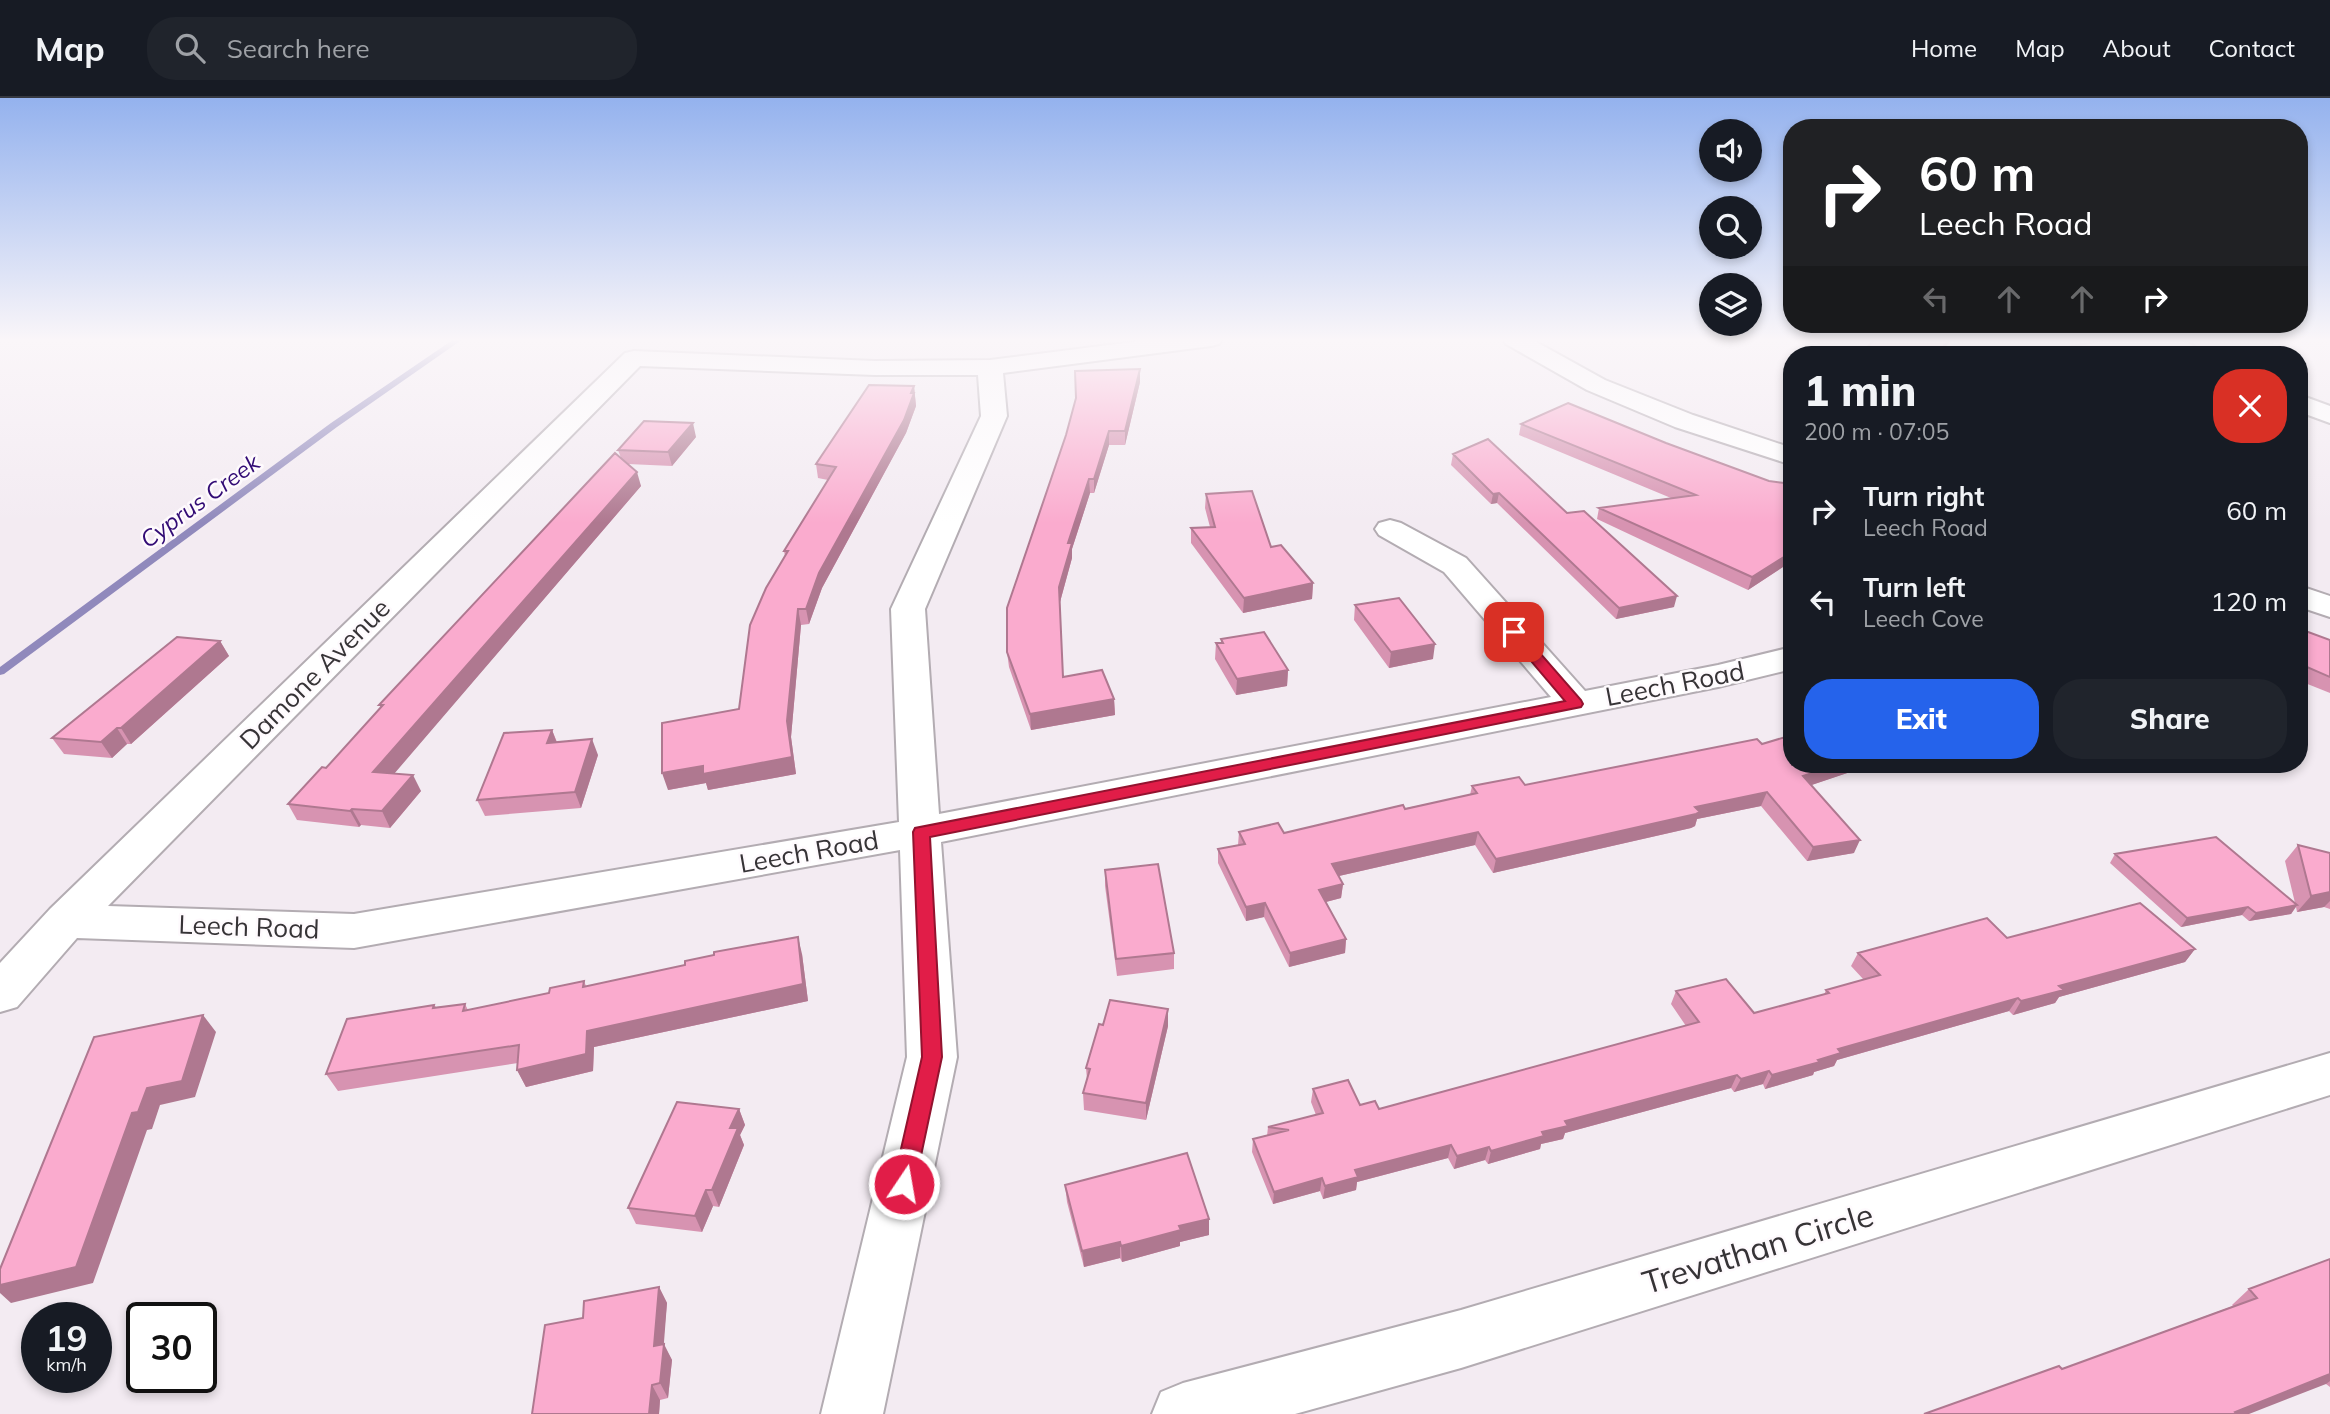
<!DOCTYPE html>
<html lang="en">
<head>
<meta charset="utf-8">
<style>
  :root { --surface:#171b24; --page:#20242c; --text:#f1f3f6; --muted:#9ea1a6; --line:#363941; --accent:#2563eb }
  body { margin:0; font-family:Mulish,sans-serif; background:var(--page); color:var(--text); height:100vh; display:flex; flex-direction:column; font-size:26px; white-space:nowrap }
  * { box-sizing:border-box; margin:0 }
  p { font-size:23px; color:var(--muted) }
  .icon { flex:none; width:38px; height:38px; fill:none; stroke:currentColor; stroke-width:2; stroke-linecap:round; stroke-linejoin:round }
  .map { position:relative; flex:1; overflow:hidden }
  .drawer { position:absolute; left:1783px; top:248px; width:525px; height:427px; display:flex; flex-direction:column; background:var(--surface); border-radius:28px; box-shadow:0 4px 10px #0003 }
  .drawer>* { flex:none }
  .hud { position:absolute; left:1783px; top:21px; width:525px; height:214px; border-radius:28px; box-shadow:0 4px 10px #0003; background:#202124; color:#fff; overflow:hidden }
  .buttons { position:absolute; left:1699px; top:21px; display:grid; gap:14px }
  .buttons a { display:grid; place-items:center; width:63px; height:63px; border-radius:50%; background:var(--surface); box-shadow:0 4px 10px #0003; font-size:35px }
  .speed { position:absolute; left:21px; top:1204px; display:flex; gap:14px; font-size:35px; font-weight:700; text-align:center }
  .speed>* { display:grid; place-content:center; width:91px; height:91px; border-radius:50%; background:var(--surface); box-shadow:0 4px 10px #0003; line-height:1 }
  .speed small { font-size:18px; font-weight:400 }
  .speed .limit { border:4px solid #111; border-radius:10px; background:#fff; color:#111 }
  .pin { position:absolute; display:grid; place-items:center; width:60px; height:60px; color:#fff; margin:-30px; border-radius:14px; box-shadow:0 4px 10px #0006 }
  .me { position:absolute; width:77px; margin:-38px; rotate:12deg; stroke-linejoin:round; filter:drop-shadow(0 0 5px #0008) }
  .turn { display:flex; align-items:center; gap:24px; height:147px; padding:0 21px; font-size:32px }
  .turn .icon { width:91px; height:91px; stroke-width:2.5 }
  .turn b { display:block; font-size:49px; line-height:60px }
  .lanes { display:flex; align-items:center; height:66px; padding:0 21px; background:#0003; justify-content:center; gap:35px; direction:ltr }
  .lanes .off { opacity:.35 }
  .round { display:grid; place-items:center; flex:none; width:74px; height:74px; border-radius:28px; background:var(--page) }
  .headline { display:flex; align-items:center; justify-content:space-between; height:119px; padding:0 21px }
  h1 { font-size:42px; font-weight:800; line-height:52px }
  .cta { display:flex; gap:14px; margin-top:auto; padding:14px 21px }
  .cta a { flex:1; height:80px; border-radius:28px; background:var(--accent); color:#fff; font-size:28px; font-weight:800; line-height:80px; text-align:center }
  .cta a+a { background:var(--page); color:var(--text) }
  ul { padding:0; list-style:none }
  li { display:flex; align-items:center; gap:21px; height:91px; padding:0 21px }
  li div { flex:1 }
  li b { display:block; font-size:26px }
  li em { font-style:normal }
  header { display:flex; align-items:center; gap:42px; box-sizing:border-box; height:98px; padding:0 35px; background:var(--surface); border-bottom:2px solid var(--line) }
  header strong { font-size:33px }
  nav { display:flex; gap:38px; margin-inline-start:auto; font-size:24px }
  .search { width:490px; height:63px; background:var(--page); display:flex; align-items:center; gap:18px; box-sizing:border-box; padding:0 24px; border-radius:28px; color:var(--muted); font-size:26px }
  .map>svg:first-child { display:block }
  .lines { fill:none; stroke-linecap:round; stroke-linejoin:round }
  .stream { fill:#9089bc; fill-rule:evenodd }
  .minor-casing { stroke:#b3acb2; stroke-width:4 }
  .minor { fill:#fff; fill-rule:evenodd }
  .wall { fill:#d793b1 }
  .shaded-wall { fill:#af7890 }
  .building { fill:#faabce; stroke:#af7890; stroke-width:2 }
  .route { fill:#e11d48; stroke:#92132f; stroke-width:2 }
  .labels { text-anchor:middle; stroke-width:5; stroke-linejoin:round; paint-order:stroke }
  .far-water-label { font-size:23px; font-style:italic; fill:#310a74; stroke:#fefafd }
  .street-label { font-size:26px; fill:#363336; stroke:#fefafd }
  .near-street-label { font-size:32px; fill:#363336; stroke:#fefafd }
</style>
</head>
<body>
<header>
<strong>Map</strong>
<div class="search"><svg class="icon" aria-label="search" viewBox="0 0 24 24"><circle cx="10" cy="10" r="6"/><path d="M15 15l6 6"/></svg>Search here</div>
<nav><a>Home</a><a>Map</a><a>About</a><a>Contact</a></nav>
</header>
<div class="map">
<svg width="2330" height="1316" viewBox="0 0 2330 1316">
  <rect width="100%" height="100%" fill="#f3ebf2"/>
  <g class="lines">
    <path class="stream" d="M454,241H463L337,329L4,576L0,577V569L331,325Z"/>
    <defs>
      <path id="minor" d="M1156,241H1223L1219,246L1211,248L1003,275L1007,318L925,511L939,716L1551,599L1444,474L1379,437L1375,431L1379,425L1390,422L1401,425L1466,460L1585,593L1718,567L1792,549V571L1718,589L941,744L957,959L883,1316H821L907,959L900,752L354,850L77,840L17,909L0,914V865L50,811L625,255L634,253L875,263L990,262ZM640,268L875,277H978L981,318L891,511L899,724L354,816L108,808Z
        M1502,241H1531L1605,282L1693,317L1792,350V367L1675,329L1587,292L1506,246Z
        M2116,241C2141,241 2189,235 2204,257H2172L2153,249L2105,257H2054L2057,252Z
        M2300,297L2330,308V325L2300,314Z
        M2300,488L2330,498V519L2300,509Z
        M2330,955V997L1461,1270L1295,1316H1152L1161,1294L1183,1285L1461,1212Z"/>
    </defs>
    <use href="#minor" class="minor-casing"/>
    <use href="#minor" class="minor"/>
  </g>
  <path class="wall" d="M1140,284L1125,347H1109L1094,395H1090L1072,451V460L1060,504L1063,579L1114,601L1115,617L1031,632L1009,569L1007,554L1066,337Z
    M914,288L916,308L906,335L822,490L809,526L801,527L791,639L796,676L708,692L706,685L668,692L739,611L785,458L784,453L828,382L818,380L816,366Z
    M1521,326L1666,345L1769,383L1792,386V463L1748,492L1597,421L1599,410L1671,400L1519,337Z
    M696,339L672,368L628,366L641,388L394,675L421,693L390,730L361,727L359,729L297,722L288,706L326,670L381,610L379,607L621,360L618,352Z
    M1453,356L1567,415L1674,509L1616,521L1497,405L1491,406L1451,367Z
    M1206,396L1271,449L1313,485L1312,501L1243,515L1191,445V430L1210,429L1205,410Z
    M1355,507L1433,561L1389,570L1354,522Z
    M2300,531L2330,542V595L2300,583Z
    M1221,541L1288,572L1287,588L1236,597L1215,561L1216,545H1221Z
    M220,543L229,558L131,646H127L112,660L64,656L52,640Z
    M552,632L557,644L598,657L581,710L485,718L477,702Z
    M1762,646L1792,667H1871L1811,687L1854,755L1807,763L1761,708L1697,721L1695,728L1691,730L1493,775L1475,747L1339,778L1343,786L1341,800L1326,804L1346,841L1345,855L1289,869L1264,819L1246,823L1218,765V751L1238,747L1239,734L1284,735L1470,697L1472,688L1525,687Z
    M2298,747L2330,755V811L2324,809L2297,814L2296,809L2291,816L2249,823L2242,817L2181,829L2110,765L2115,756L2295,805L2285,763Z
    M1105,772L1174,855V871L1117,878L1105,788Z
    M2007,840L2195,851L2185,864L2059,899L2055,905L2013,917L2009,913L1837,962L1834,968L1814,974L1813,977L1765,991L1763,986L1734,994L1731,990L1565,1035L1563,1041L1541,1046L1540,1051L1488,1066L1485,1062L1454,1071L1448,1060L1357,1084L1356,1092L1323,1101L1320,1093L1273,1106L1252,1054L1253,1041L1267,1038L1268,1029L1316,1017L1311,1004L1313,991L1360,1007L1379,1011L1686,928L1671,906L1676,893L1754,915L1824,897L1826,892L1864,882L1851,868L1858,855Z
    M802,856L808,903L594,949L593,973L526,989L517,972L518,965L338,993L326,976L434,907L436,909L465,906L468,912L549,895L584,883L586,888Z
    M1103,927L1168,928L1146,1022L1084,1012L1083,995L1087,981L1086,970Z
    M739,1011L745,1027L740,1037L744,1047L719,1109L713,1108L702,1134L636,1126L628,1110Z
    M1065,1087L1209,1121V1137L1180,1144V1148L1122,1164L1120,1160L1084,1169L1067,1104Z
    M2330,1161V1289L2326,1286L2062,1271L2233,1208L2232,1207L2249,1191Z
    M659,1189L667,1205L663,1246L672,1262L668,1300L660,1302L659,1316H532L583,1220Z"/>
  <path class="shaded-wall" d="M1949,241H1952L1939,257H1937Z
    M1140,271V284L1125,347V333Z
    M914,288L916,308L906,335L822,490L809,526L806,511L819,475Z
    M693,325L696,339L672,368L668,354Z
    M1109,333V347L1094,395V381Z
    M637,374L641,388L382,690L373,674Z
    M1089,381L1090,395L1072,451V460L1060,504L1059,489L1068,445Z
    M1499,395L1497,405L1491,406L1493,396Z
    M1792,454V463L1748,492L1752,479Z
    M1313,485L1312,501L1243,515L1244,500Z
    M1677,498L1674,509L1616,521L1619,510Z
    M798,511L801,527L791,639L796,676L708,692L706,685L668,692L662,675L703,668L787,623Z
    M220,543L229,558L131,646L121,630Z
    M1435,546L1433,561L1389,570L1391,554Z
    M1288,572L1287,588L1236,597L1237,581Z
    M1114,601L1115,617L1031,632L1030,616Z
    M117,630L127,646L112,660L101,644Z
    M552,632L558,648L547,645Z
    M592,641L598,657L581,710L575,694Z
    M1837,667H1871L1797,692L1803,678Z
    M413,677L421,693L390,730L382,713Z
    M1767,694L1761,708L1697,721L1695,728L1691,730L1493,775L1496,761L1695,709Z
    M352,711L361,727L359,729L350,713Z
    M1478,734L1475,747L1330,780L1332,766Z
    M1860,742L1854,755L1807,763L1813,749Z
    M1343,786L1341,800L1318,806L1319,792Z
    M2330,794V803L2324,809L2297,814L2311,798Z
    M1265,805L1264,819L1246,823V809Z
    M2297,807L2291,816L2249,823L2256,815Z
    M2248,809L2242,817L2181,829L2187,820Z
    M798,839L802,856L808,903L594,949L593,973L526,989L517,972L587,933Z
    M1346,841L1345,855L1289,869L1290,855Z
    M2195,851L2185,864L2059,899L2055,905L2013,917L2021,903L2059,888Z
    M2018,900L2009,913L1837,962L1834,968L1814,974L1813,977L1765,991L1772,977L1818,962L1838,951Z
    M1168,911V928L1146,1022V1005Z
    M203,917L216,934L195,999L160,1007L152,1031L147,1032L93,1185L11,1205L0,1195V1187L132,1015L147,990Z
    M1769,973L1763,986L1734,994L1741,981Z
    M1737,977L1731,990L1565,1035L1563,1041L1541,1046L1540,1051L1488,1066L1491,1053L1542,1034L1565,1023Z
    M739,1011L745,1027L740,1037L744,1047L719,1109L712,1092L730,1030Z
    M1451,1047L1448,1060L1357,1084L1356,1092L1323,1101L1325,1088L1355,1072Z
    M1489,1049L1485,1062L1454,1071L1457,1058Z
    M1322,1080L1320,1093L1273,1106L1274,1094Z
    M706,1092L713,1108L702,1134L695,1118Z
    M1209,1121V1137L1180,1144V1148L1122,1164L1121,1148L1179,1128Z
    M1120,1144V1160L1084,1169L1082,1153Z
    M659,1189L667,1205L663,1257L664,1246L672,1262L668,1300L660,1285L654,1248Z
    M2330,1276V1283L2326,1286L2249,1316H2232L2235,1314Z
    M652,1287L660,1302L659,1316H649Z"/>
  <path class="building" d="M1875,241H1949L1937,257H1860Z
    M1140,271L1125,333H1109L1094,381H1089L1068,445H1072L1059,489L1063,579L1102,572L1114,601L1030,616L1007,554V510L1066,337L1076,300L1075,273Z
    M869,287L914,288L911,295H914L904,322L819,475L806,511H798L787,623L792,659L703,676V668L662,675V625L739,611L750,527L766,490L788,453H784L836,369L816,366Z
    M1568,305L1666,345L1769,383L1792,386V454L1752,479L1599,410L1696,397L1521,326Z
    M644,323L693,325L668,354L618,352Z
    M1488,341L1567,415L1584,413L1677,498L1619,510L1499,395L1493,396L1453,356Z
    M615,355L637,374L373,674L413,677L382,713L352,711L350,713L288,706L322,669L326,670L383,607H379Z
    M1252,393L1271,449L1281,447L1313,485L1244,500L1191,430L1215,429L1206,396Z
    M1399,500L1435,546L1391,554L1355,507Z
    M2300,531L2330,542V579L2300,566Z
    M1264,534L1288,572L1237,581L1216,545H1223L1221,541Z
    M177,539L220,543L121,630H117L101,644L52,640Z
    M552,632L547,645L592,641L575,694L477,702L504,635Z
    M1792,637V667H1837L1803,678L1860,742L1813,749L1767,694L1695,709L1700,714L1696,716L1496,761L1478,734L1332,766L1343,786L1319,792L1346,841L1290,855L1265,805L1246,809L1218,751L1245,746L1239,734L1278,725L1284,735L1403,707L1405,711L1477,695L1472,688L1519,679L1525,687L1757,641L1762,646Z
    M2216,739L2297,807L2256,815L2248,809L2187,820L2115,756Z
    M2298,747L2330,755V794L2311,798Z
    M1158,766L1174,855L1116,861L1105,772Z
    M2140,805L2195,851L2059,888L2064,892L2021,903L2018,900L1838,951L1841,955L1818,962L1820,964L1772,977L1769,973L1741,981L1737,977L1565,1023L1568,1028L1542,1034L1544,1038L1491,1053L1489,1049L1457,1058L1451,1047L1355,1072L1358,1079L1325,1088L1322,1080L1274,1094L1253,1041L1289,1032L1268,1029L1323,1015L1313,991L1348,982L1360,1007L1375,1003L1379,1011L1699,924L1676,893L1726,881L1754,915L1829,895L1826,892L1880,877L1858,855L1987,820L2007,840Z
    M798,839L803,886L587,933L586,956L517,972L519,947L326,976L347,921L434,907L433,910L465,906L463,913L549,895L550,890L584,883L583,889L685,867V863L714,857V854Z
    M1110,902L1168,911L1146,1005L1083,995L1090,971L1086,970L1099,926L1103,927Z
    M203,917L182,983L147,990L138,1014L132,1015L76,1169L0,1187V1171L94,939Z
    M677,1004L739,1011L730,1030H738L712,1092H706L695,1118L628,1110Z
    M1187,1055L1209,1121L1179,1128L1181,1132L1121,1148L1120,1144L1082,1153L1065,1087Z
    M2330,1161V1276L2235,1314L2237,1316H1924L2059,1268L2062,1271L2257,1200L2249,1191Z
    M659,1189L654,1248L664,1246L660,1285L652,1287L649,1316H532L545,1227L583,1220L584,1203Z"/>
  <linearGradient id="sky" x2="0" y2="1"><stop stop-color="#94b2ee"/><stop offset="0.57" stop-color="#faf6f9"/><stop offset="1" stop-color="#faf6f9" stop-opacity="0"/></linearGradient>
  <rect width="2330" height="425" fill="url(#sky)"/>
  <path class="route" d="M1514,530L1519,531L1581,602L1583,606L1581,609L930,739L942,959L915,1086L912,1093L904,1096L896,1093L893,1086L922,959L913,734L915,730L1565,603L1509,537V531Z"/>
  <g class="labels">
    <g class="far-water-label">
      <text transform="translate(200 403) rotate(-36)" y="8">Cyprus Creek</text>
    </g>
    <g class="street-label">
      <text transform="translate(315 576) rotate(-45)" y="9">Damone Avenue</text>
      <text transform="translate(1675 586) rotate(-11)" y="9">Leech Road</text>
      <text transform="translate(809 754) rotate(-10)" y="9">Leech Road</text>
      <text transform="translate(249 829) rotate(2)" y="9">Leech Road</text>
    </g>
    <g class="near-street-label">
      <text transform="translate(1758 1151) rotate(-17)" y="11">Trevathan Circle</text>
    </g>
  </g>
</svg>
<div class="buttons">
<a><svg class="icon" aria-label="sound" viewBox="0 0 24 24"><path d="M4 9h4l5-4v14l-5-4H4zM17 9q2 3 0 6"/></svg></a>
<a><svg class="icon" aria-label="search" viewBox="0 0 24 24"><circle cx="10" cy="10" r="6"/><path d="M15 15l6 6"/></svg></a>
<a><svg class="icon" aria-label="layers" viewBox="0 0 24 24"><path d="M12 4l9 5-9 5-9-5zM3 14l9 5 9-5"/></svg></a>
</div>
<div class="speed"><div>19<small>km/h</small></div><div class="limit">30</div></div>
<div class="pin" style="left:1514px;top:534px;background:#d93025"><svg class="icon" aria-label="arrive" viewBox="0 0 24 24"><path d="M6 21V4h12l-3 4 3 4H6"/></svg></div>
<svg class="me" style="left:904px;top:1086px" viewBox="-20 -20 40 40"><circle r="17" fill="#e11d48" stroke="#fff" stroke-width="3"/><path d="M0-11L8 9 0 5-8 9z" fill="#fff"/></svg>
<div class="hud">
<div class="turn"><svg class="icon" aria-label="right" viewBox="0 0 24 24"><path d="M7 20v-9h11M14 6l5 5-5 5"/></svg><div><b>60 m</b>Leech Road</div></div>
<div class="lanes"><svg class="icon off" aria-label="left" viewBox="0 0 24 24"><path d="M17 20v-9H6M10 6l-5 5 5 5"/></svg><svg class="icon off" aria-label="ahead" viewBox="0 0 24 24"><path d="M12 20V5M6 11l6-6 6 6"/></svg><svg class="icon off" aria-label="ahead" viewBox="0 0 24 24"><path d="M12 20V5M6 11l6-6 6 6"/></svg><svg class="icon" aria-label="right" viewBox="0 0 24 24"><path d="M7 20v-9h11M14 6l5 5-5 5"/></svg></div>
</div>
<section class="drawer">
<div class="headline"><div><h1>1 min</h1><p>200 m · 07:05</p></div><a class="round" style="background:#d93025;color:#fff"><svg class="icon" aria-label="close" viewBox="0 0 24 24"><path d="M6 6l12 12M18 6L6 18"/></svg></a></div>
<ul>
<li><svg class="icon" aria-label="right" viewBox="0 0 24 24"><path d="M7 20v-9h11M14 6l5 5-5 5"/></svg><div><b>Turn right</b><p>Leech Road</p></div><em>60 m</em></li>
<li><svg class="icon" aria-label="left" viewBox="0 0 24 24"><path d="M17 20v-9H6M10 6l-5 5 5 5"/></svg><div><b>Turn left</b><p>Leech Cove</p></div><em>120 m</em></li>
</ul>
<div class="cta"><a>Exit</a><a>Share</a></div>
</section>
</div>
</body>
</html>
